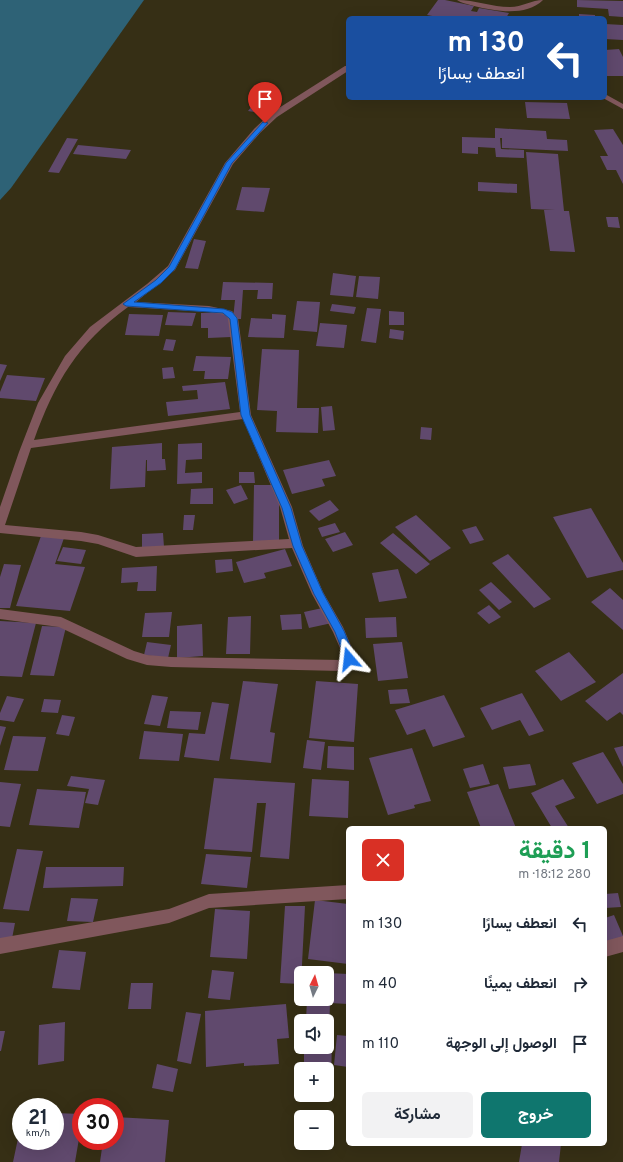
<!DOCTYPE html>
<html lang="ar">
<head>
<meta charset="utf-8">
<style>
  :root { --surface:#fff; --page:#f2f2f3; --text:#1f2937; --muted:#747a83; --accent:#0f766e }
  body { margin:0; font-family:Overpass,Vazirmatn,sans-serif; background:var(--page); color:var(--text); direction:rtl; height:100vh; display:flex; flex-direction:column; font-size:15px; white-space:nowrap }
  * { box-sizing:border-box; margin:0 }
  p { font-size:13px; color:var(--muted) }
  .icon { flex:none; width:22px; height:22px; fill:none; stroke:currentColor; stroke-width:2; stroke-linecap:round; stroke-linejoin:round }
  .map { position:relative; flex:1; overflow:hidden; direction:ltr }
  .side { position:absolute; left:346px; top:826px; width:261px; height:320px; display:flex; flex-direction:column; background:var(--surface); border-radius:6px; box-shadow:0 4px 16px #0002; direction:rtl }
  .side>* { flex:none }
  .guide { position:absolute; left:346px; top:16px; width:261px; height:84px; border-radius:6px; box-shadow:0 4px 16px #0002; direction:rtl; background:#1a4fa0; color:#fff; overflow:hidden }
  .needle { width:26px; rotate:5deg }
  .fabs { position:absolute; left:294px; top:966px; display:grid; gap:8px }
  .fabs a { display:grid; place-items:center; width:40px; height:40px; border-radius:6px; background:var(--surface); box-shadow:0 4px 16px #0002; font-size:20px }
  .speed { position:absolute; left:12px; top:1098px; display:flex; gap:8px; font-size:20px; font-weight:700; text-align:center }
  .speed>* { display:grid; place-content:center; width:52px; height:52px; border-radius:50%; background:var(--surface); box-shadow:0 4px 16px #0002; line-height:1 }
  .speed small { font-size:10px; font-weight:400 }
  .speed .limit { border:6px solid #d22; background:#fff; color:#111 }
  .pin { position:absolute; display:grid; place-items:center; width:34px; height:34px; color:#fff; margin:-41px -17px; border-radius:50% 50% 50% 0; rotate:-45deg; box-shadow:0 0 4px #0007 }
  .pin .icon { rotate:45deg }
  .me { position:absolute; width:44px; margin:-22px; rotate:343deg; stroke-linejoin:round; filter:drop-shadow(0 0 3px #0008) }
  .turn { display:flex; align-items:center; gap:14px; height:84px; padding:0 16px; font-size:18px }
  .turn .icon { width:52px; height:52px; stroke-width:2.5 }
  .turn b { display:block; font-size:28px; line-height:34px }
  .round { display:grid; place-items:center; flex:none; width:42px; height:42px; border-radius:6px; background:var(--page) }
  .head { display:flex; align-items:center; justify-content:space-between; height:68px; padding:0 16px }
  h1 { font-size:24px; font-weight:700; line-height:30px; color:#1e9e55 }
  .primary-button { display:flex; gap:8px; margin-top:auto; padding:8px 16px }
  .primary-button a { flex:1; height:46px; border-radius:6px; background:var(--accent); color:#fff; font-size:16px; font-weight:700; line-height:46px; text-align:center }
  .primary-button a+a { background:var(--page); color:var(--text) }
  ul { padding:0; list-style:none }
  li { display:flex; align-items:center; gap:12px; height:60px; padding:0 16px }
  li div { flex:1 }
  li b { display:block; font-size:15px }
  li em { font-style:normal }
  .map>svg:first-child { display:block }
  .water { fill:#2e6276 }
  .building { fill:#60496d }
  .lines { fill:none; stroke-linecap:round; stroke-linejoin:round }
  .street { fill:#80575c; fill-rule:evenodd }
  .route { fill:#1a73e8; stroke:#114b97 }
</style>
</head>
<body>
<div class="map">
<svg width="623" height="1162" viewBox="0 0 623 1162">
  <rect width="100%" height="100%" fill="#362f15"/>
  <path class="water" d="M0,0H144L11,188L0,200Z"/>
  <path class="building" d="M438,0H445L474,6L471,11L477,12L479,8L509,13L506,18H443L427,15Z
    M577,0L623,1V17L609,16L608,9L577,7Z
    M579,14L595,15V18H579Z
    M605,24L623,25V40L605,39Z
    M619,49L623,57V76H605V50Z
    M525,102L567,103L570,119L527,118Z
    M252,106L271,109L267,114L248,111Z
    M495,128L546,131L547,139L567,140L568,151L502,148V138H500L501,149L524,150V158L496,157L495,148L478,147V154L462,153V137L495,138Z
    M613,129L623,145V184L616,170H607L600,156H608L594,130Z
    M67,138L78,139L59,173L48,172Z
    M78,145L131,150L126,159L73,154Z
    M526,152L558,154L564,211H569L575,252L550,251L544,210H555L531,209Z
    M478,182L517,184V193L478,191Z
    M242,187L270,188L264,212L236,210Z
    M606,217H618L620,228L608,227Z
    M194,239L206,241L198,269L185,268Z
    M333,273L356,276L353,297L330,295Z
    M359,276L380,277L378,299L356,297Z
    M223,282L273,283L272,299H257L258,290H243L241,319H233L235,300H221Z
    M297,301L320,302L317,332L293,330Z
    M332,304L356,307L354,314L330,311Z
    M367,308L381,309L376,343L361,341Z
    M389,311L404,312V325H389Z
    M168,312L196,313L192,326L165,325Z
    M230,312L231,337L208,338V328H201V313Z
    M129,314L163,315L159,336L125,335Z
    M272,314L286,315L284,338L248,337L251,318L272,319Z
    M320,323L347,325L344,348L316,346Z
    M390,329L404,331L403,340L389,338Z
    M166,339L176,340L173,351L163,350Z
    M262,349L299,350L297,408H319L318,433L276,432L277,411L257,410Z
    M196,356L231,357L228,379H204L205,371H193Z
    M0,364L7,365L0,381Z
    M173,367L175,378L163,379L162,368Z
    M7,375L45,378L36,401L0,398V392Z
    M225,382L230,409L168,416L166,402L198,399L197,390L183,391L182,386Z
    M332,406L335,430L323,431L321,407Z
    M421,427L432,428L431,440L420,439Z
    M162,443V459H165L166,470L147,471V460H146L145,487L110,489L112,447Z
    M202,443V459L186,460L185,473L202,472V483L177,484L178,444Z
    M329,460L336,476L322,479L325,486L292,494L283,470Z
    M239,472H254L255,483H239Z
    M241,485L248,499L234,504L226,490Z
    M254,485H279V542H253Z
    M213,488V504H190L191,489Z
    M330,500L339,510L319,521L309,511Z
    M591,508L623,563V570L587,578L553,517Z
    M184,515H195L193,530H183Z
    M416,515L451,548L430,561L395,527Z
    M335,523L340,532L322,537L318,528Z
    M476,526L484,540L470,544L462,530Z
    M345,532L353,545L333,552L325,539Z
    M163,533L164,547L142,549V534Z
    M393,533L430,564L416,574L380,543Z
    M41,536L64,538L55,564L85,567L70,611L16,606Z
    M63,547L86,550L81,564L57,561Z
    M285,549L292,566L264,573L266,578L244,583L236,562Z
    M508,554L551,599L534,608L492,563Z
    M232,559L233,571L216,573L215,560Z
    M4,564L21,565L10,608H0V577Z
    M157,566L156,591H137L138,582L121,583L122,568Z
    M398,569L407,598L379,602L372,573Z
    M491,582L512,602L499,610L479,590Z
    M610,588L623,600V630L591,602Z
    M489,605L501,617L489,624L477,613Z
    M327,607L332,623L309,628L304,612Z
    M172,612L169,637H142L145,613Z
    M301,614L302,629L282,630L280,615Z
    M251,616L250,654H226L228,617Z
    M396,617L397,637L366,638L365,618Z
    M0,621L36,623L22,677L0,676Z
    M202,624L203,656L177,658V626Z
    M42,626L66,627L54,676L30,675Z
    M147,642L171,645L168,658L144,655Z
    M402,642L408,678L378,681L373,644Z
    M569,652L596,682L561,701L535,671Z
    M623,673V715L620,712L607,721L585,701Z
    M243,681L278,684L270,732L275,733L271,763L230,759Z
    M316,681L358,684L354,742L309,738Z
    M407,689L410,703L390,704L388,690Z
    M522,693L544,731L529,736L520,720L492,730L480,708Z
    M152,695L168,697L160,726L144,724Z
    M444,695L465,737L433,747L425,729L407,735L395,710Z
    M7,696L24,699L14,722L0,720V713Z
    M44,699L61,700L58,713L41,712Z
    M212,702L229,704L219,761L184,757L189,733L205,734Z
    M170,711L201,712L198,730L167,728Z
    M62,715L75,717L69,736L56,734Z
    M0,726L6,727L0,746Z
    M144,731L183,734L179,761L139,759Z
    M13,736L46,737L38,771L4,770Z
    M307,740L325,742L321,770L303,768Z
    M328,746L354,747V770L327,768Z
    M623,746V767L614,748Z
    M412,748L431,801L414,805L415,808L388,815L369,758Z
    M603,752L623,784V794L597,804L572,763Z
    M483,764L490,784L470,788L463,769Z
    M530,764L536,785L509,789L503,767Z
    M71,776L105,780L98,805L85,803L89,789L67,786Z
    M214,778L295,783L289,859L260,857L266,803H257L252,852L204,849Z
    M312,779L349,781L348,818L309,816Z
    M563,779L575,798L555,806L569,828H552L531,793Z
    M0,782L21,784L10,827L0,826Z
    M498,784L516,828H481L467,792Z
    M37,789L86,792L79,828L29,825Z
    M17,849L43,851L29,911L3,909Z
    M206,854L251,857L247,888L201,884Z
    M46,867H124L123,886L43,888Z
    M618,893L621,907L605,908V894Z
    M71,898L98,899L93,922L67,921Z
    M315,900L348,904V964L308,959Z
    M285,906H305L301,984L280,983Z
    M215,909L250,911L247,959L210,957Z
    M614,915L623,936V941L605,942V918Z
    M0,922L15,923L11,944H0Z
    M59,950L86,952L80,990L52,988Z
    M212,970L234,972L230,1000L208,998Z
    M327,973L348,974V1004L330,1003L329,1033H327V1021H306L307,999H327Z
    M131,983H153L151,1009H128Z
    M286,1004L289,1038L277,1039L279,1064L244,1066V1063L206,1067L205,1011Z
    M186,1012L201,1014L191,1064L177,1061Z
    M65,1022L64,1061L38,1065L39,1025Z
    M0,1031H5L1,1051H0Z
    M337,1035L348,1036V1067L334,1065Z
    M327,1037H332L331,1085H327V1069H304V1047H327Z
    M157,1064L178,1069L173,1092L152,1088Z
    M55,1113L81,1114V1127L75,1162H13L20,1129L21,1141H55Z
    M115,1117L169,1120L165,1162H100L103,1141H115Z
    M522,1144H561L559,1162H519Z"/>
  <g class="lines">
    <path class="street" d="M457,0C475,0 492,7 510,7C522,7 532,0 543,0C526,17 495,11 474,6C468,4 461,3 457,0Z
      M345,66H348V71L277,117L260,133L233,164L175,270L136,302L209,306L232,311L238,318L251,415L292,507L303,546L323,592L343,627L355,655L350,668L341,671L171,667L147,665L127,659L59,627L0,619V609L61,617L134,651L147,655L171,657L341,660L343,655L333,632L312,594L292,548L136,557L98,544L81,541L0,533V507L19,452L38,403L65,356L90,327L147,284L168,266L225,163L254,129L271,113ZM128,307L209,312L226,315L228,319L240,412L34,440C55,382 77,344 128,307ZM243,419L280,507L289,539L136,547L98,535L81,532L5,525L31,448Z
      M605,94L623,104V109L603,98H605Z
      M348,885V899L209,908L169,923L0,954V938L169,909L209,894Z
      M623,936V952L605,957V941Z"/>
  </g>
  <path class="route" d="M263,122L268,123L232,163L175,269L161,283L134,302L224,309L232,312L237,318L250,415L291,508L302,546L323,593L344,631L354,655L352,661H345L344,655L335,632L314,594L293,546L282,508L241,415L230,319L223,313L126,306L123,304L156,280L169,267L226,163Z"/>
</svg>
<div class="fabs">
<a><svg class="needle" viewBox="-14 -14 28 28"><path d="M0-13l5 13h-10z" fill="#e53935"/><path d="M0 13l5-13h-10z" fill="#747a83"/></svg></a>
<a><svg class="icon" aria-label="sound" viewBox="0 0 24 24"><path d="M4 9h4l5-4v14l-5-4H4zM17 9q2 3 0 6"/></svg></a>
<a>+</a>
<a>−</a>
</div>
<div class="speed"><div>21<small>km/h</small></div><div class="limit">30</div></div>
<div class="pin" style="left:265px;top:123px;background:#d93025"><svg class="icon" aria-label="arrive" viewBox="0 0 24 24"><path d="M6 21V4h12l-3 4 3 4H6"/></svg></div>
<svg class="me" style="left:349px;top:659px" viewBox="-20 -20 40 40"><path d="M0-17L14 15 0 8-14 15z" fill="#1a73e8" stroke="#fff" stroke-width="4"/></svg>
<div class="guide">
<div class="turn"><svg class="icon" aria-label="left" viewBox="0 0 24 24"><path d="M17 20v-9H6M10 6l-5 5 5 5"/></svg><div><b>130 m</b>انعطف يسارًا</div></div>
</div>
<section class="side">
<div class="head"><div><h1>1 دقيقة</h1><p>280 m · 18:12</p></div><a class="round" style="background:#d93025;color:#fff"><svg class="icon" aria-label="close" viewBox="0 0 24 24"><path d="M6 6l12 12M18 6L6 18"/></svg></a></div>
<ul>
<li><svg class="icon" aria-label="left" viewBox="0 0 24 24"><path d="M17 20v-9H6M10 6l-5 5 5 5"/></svg><div><b>انعطف يسارًا</b></div><em>130 m</em></li>
<li><svg class="icon" aria-label="right" viewBox="0 0 24 24"><path d="M7 20v-9h11M14 6l5 5-5 5"/></svg><div><b>انعطف يمينًا</b></div><em>40 m</em></li>
<li><svg class="icon" aria-label="arrive" viewBox="0 0 24 24"><path d="M6 21V4h12l-3 4 3 4H6"/></svg><div><b>الوصول إلى الوجهة</b></div><em>110 m</em></li>
</ul>
<div class="primary-button"><a>خروج</a><a>مشاركة</a></div>
</section>
</div>
</body>
</html>
